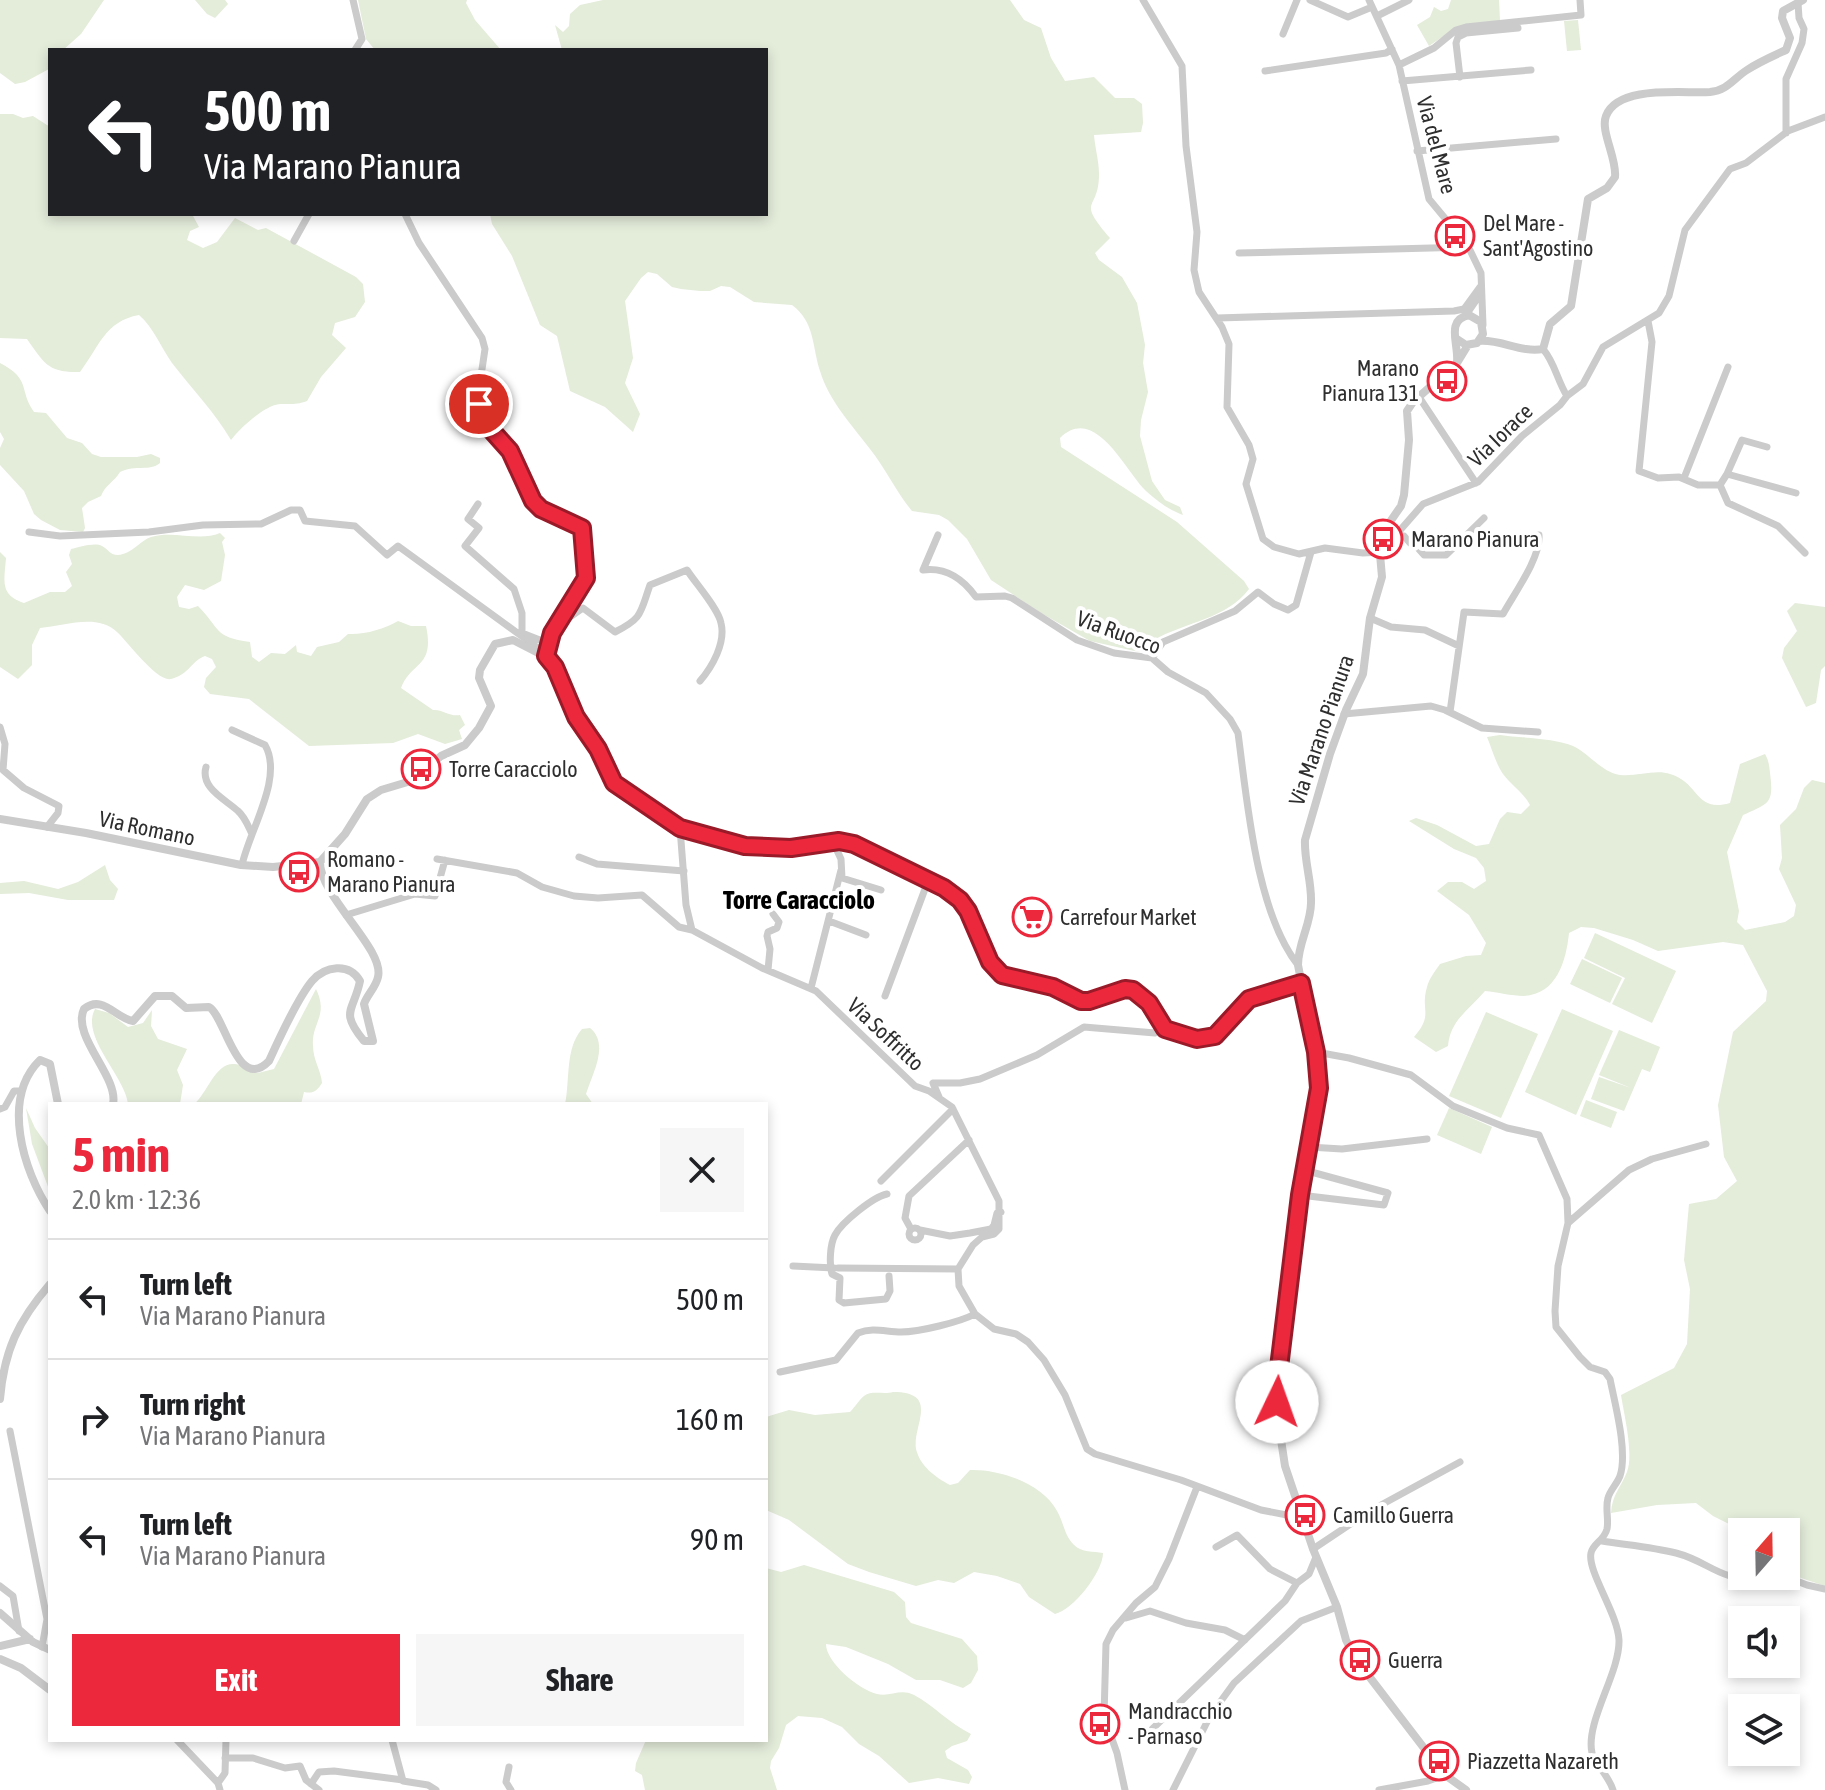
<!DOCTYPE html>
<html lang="en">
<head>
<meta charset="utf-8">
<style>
  :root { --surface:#fff; --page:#f6f6f6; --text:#202124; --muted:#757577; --line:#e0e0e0; --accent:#ec283d }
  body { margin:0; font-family:"Asap Condensed",sans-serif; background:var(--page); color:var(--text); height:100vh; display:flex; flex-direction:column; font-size:30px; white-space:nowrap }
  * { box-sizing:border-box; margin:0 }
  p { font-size:26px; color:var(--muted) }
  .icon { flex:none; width:44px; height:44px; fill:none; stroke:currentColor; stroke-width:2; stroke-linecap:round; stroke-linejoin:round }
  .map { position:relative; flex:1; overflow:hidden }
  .details { position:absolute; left:48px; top:1102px; width:720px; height:640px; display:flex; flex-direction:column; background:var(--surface); border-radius:0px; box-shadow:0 4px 12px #0003 }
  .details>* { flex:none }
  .guide { position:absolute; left:48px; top:48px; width:720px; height:168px; border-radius:0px; box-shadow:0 4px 12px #0003; background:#202124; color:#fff; overflow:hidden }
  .needle { width:52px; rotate:20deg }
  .buttons { position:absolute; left:1728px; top:1518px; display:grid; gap:16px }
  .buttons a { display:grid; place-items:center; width:72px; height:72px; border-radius:0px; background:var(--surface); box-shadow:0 4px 12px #0003; font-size:40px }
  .pin { position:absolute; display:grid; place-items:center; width:68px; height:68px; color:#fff; margin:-34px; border:4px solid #fff; border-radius:50%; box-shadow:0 2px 8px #0007 }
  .me { position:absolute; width:88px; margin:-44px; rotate:3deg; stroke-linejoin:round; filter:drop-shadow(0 0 6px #0008) }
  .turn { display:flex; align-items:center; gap:28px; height:168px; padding:0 24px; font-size:36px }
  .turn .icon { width:104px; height:104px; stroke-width:2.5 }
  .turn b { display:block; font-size:56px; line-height:68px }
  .round { display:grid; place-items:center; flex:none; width:84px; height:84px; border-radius:0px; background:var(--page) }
  .head { display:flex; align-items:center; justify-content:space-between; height:136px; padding:0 24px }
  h1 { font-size:48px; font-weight:700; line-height:60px; color:var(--accent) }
  .button { display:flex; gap:16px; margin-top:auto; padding:16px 24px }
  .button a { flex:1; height:92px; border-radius:0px; background:var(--accent); color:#fff; font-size:32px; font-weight:700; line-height:92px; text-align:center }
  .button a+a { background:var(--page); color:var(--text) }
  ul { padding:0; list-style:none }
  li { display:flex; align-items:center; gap:24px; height:120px; padding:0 24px; border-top:2px solid var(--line) }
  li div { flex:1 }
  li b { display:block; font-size:30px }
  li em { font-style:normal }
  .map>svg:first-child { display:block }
  .green { fill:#e4ecda }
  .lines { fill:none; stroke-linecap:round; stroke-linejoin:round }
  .minor { stroke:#cbcbcb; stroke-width:7 }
  .tertiary { stroke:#cbcbcb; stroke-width:8 }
  .route-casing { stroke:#991a28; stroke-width:20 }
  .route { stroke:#ec283d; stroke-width:14 }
  .labels { text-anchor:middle; stroke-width:8; stroke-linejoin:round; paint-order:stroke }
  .street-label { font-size:22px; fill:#2e2e2e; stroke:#fff }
  .poi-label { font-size:22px; fill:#2e2e2e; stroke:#fff; text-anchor:start }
  .quarter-label { font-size:26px; font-weight:bold; fill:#000; stroke:#fff }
</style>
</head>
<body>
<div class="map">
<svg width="1825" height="1790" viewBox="0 0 1825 1790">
  <rect width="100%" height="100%" fill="#fff"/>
  <path class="green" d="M0,0H104L81,34L63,50H50L49,69L25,82L15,84L0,73Z
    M195,0H225L228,4L215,18L207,14Z
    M358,0H467L466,3L475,20L501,50H375L366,39Z
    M603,0H1010L1024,20L1041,28L1051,58L1065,81L1094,77L1115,98H1134L1142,104L1143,123L1141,132L1094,135C1095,148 1099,161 1099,174C1099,213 1075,197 1110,238L1095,253L1099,260L1122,277L1137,303L1145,345L1143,363L1148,392L1141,420L1140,436L1152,481L1165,500L1180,507L1183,515C1169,510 1157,501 1146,491C1126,472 1095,403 1060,438L1061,447L1177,522L1244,581L1249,589C1227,619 1185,622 1154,640C1149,644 1144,648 1139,652L1090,641L1041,613L991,580L967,539L948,520L939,515L912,511C896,492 886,469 870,449C852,425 829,401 820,371C812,346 815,322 792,305L754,302L730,287L721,286L710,291H700L681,289L672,287L657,274L648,272L641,278L625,301L633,358L625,383L640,414L633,432L605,407L570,391L557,336L540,325L512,256L492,224L490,214H766V50H562L555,25L563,32L569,26L570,14L580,5Z
    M1451,0H1499L1500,21L1451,31L1429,46L1417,25L1430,17L1434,7L1441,11L1448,9Z
    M1578,20L1581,50L1567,51L1564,21Z
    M0,114H13L23,118L33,116L50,127V214H192L199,227L190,231L187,240L203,248L217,242L235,218L258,230L266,228L356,277L363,284L365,302L355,317L335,323L332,335L346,348L321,377L307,401C296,405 290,404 280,404C265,405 240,428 231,440C214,411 192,389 172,363C161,347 153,327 139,315C105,321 99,347 80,372C48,373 44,363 27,339L0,338Z
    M0,363C32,380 18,389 34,412L46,413L67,438L82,443L92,454L101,457H137L151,454L160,458V463C149,472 136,464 120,472C114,482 105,485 101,496L88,502L82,508L85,528L83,532L60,530L41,520L34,514L24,491L0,465V448L4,439L0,432Z
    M220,533L225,538L222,542L225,555L221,581L204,590L185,585L177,597L179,607L189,609L198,606C221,629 213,637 250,642L252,657L259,662L271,653L285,654L296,645L297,652L311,656L317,647L339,642L348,634C364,635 384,629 398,621L411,626H426C435,668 411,661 401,688L433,710C442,709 450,717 460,715L465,725L459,730L462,739L445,744L418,734L393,743L309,746L249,699L210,694L204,687L206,678L216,667L212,659L205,656C191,661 190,674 171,679C157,682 128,642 117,632C97,613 64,626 40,628L32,645V665L18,679L0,667V552L6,558C4,582 0,595 24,603L50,592H65L72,586L66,572L72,564L69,555L71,549C79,547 95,542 102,546C109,550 110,555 118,555C132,554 141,540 151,537C174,530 199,542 220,533Z
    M1795,603L1825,607V666L1821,670L1816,703L1806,707L1782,658L1784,648L1797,631L1787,611Z
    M1500,735C1520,738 1555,738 1573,746C1590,754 1601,772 1620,775C1636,777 1655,769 1670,774C1700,783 1695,813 1730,803L1740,764L1765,754C1769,761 1769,765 1770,773C1774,804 1769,803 1743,815L1727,852L1739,911L1737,922L1745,930L1785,922L1794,916L1796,905L1779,869L1782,858L1780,825L1796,809L1804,788L1812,780L1825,783V1586L1786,1573V1532H1745L1713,1516L1696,1503L1657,1505L1611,1513C1612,1495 1621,1487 1627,1472C1634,1454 1624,1414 1621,1395L1674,1368L1687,1344L1690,1289L1684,1260L1689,1204L1716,1199L1737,1181L1724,1157L1718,1105L1733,1032L1766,1001L1767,991L1743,945L1723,942L1658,951L1633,940L1594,928L1581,927L1569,933C1566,961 1557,994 1524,996C1511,996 1498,992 1485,991C1470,1009 1450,1020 1448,1046L1436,1052L1414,1037C1434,1014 1420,1011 1427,987C1429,979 1435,971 1440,964L1466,956L1481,955L1486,943L1469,915L1437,891L1448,882H1462L1474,889L1486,881L1484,868L1476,858L1454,849L1409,821L1416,818L1437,825L1476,846L1489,844L1500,819L1507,812L1521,814L1530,805C1523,792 1512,786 1503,774C1496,764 1492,749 1487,737Z
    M105,865L110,880L118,889L114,900H68L29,893L0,894V883L24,881L58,889L78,882Z
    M1595,933L1676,971L1652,1023L1612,1004L1625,978L1584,958Z
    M1582,959L1622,978L1610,1003L1570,984Z
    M316,989C329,1016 311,1023 313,1046C313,1060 321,1070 322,1083C317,1091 313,1094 304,1092L301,1104H194C207,1094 215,1063 234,1064C242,1064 251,1071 258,1073L274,1069Z
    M95,1009L109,1013L128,1027L143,1023L152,1010L151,1026L158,1039L187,1049L177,1070L183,1085L180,1104H128C125,1076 80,1037 95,1009Z
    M1562,1009L1613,1031L1576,1115L1525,1092Z
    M1486,1012L1538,1034L1501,1118L1449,1096Z
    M590,1028C610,1044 592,1074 586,1094L593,1104H565C570,1080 565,1048 582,1029Z
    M1619,1030L1660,1047L1650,1072L1642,1069L1624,1111L1591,1099L1599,1077L1631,1088L1599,1075Z
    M1586,1100L1617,1112L1611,1128L1580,1116Z
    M26,1108L35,1128L49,1148L50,1192L32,1144Z
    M1449,1108L1492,1127L1481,1154L1437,1135Z
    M893,1392C941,1392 912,1426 916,1449C920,1466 935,1477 950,1485L958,1483L970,1470C1000,1469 1043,1484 1057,1511C1064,1523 1064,1535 1074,1545C1082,1553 1093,1551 1103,1553C1103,1572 1073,1610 1055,1614L1029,1597L1020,1584L997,1576L974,1572L954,1583L938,1580L916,1586L869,1572L848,1564L789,1520L766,1510V1417L789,1410L815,1415L850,1412C855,1407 860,1399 864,1396C872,1390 884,1395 893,1392Z
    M804,1565L894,1592L905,1602L906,1617L911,1623L962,1639L977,1656L978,1670L971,1683L963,1688L940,1680H916L888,1664L846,1647L826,1644C826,1663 860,1690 877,1694C891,1697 900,1688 914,1695C933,1705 949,1723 971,1734L967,1741L952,1746L945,1751L947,1758L968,1770L972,1777L969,1784L938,1778L909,1783L879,1756L859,1744L842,1727L822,1718L798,1716L786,1725L779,1748L771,1761L770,1768L777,1790H645L642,1775L635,1771L636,1763L646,1740H766V1568L781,1572Z"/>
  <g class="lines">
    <path class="minor" d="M353,0L362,39L355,50
      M1143,0L1182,66L1186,146L1197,232L1194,270L1199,292L1222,327L1229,344L1227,407L1249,445L1253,459L1246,484L1263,539L1274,547L1299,554L1325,548L1363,553L1381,552L1423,504L1478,482L1522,436L1560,405L1567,396
      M1310,0L1348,17L1372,7
      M1369,0L1399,65L1429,199L1468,246L1481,273L1483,325
      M1377,16L1409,0
      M1283,34L1297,0
      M1399,65L1434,48L1456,30L1466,27L1581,15L1580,0
      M1265,71L1386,53L1392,49
      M1460,77L1456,43L1458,37L1466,33L1518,28
      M1402,81L1531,70
      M1786,133V79L1802,43L1804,29L1799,18L1798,3
      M1417,151L1556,139
      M405,214L419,243L482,338L485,349L481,376V415L510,451L533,501L541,509L582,528L586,578L552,633L546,656
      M294,241L309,214
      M1239,253L1469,247
      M1466,315L1479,296
      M1217,318L1454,311L1464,309L1480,287
      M1648,321L1652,342L1639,471L1658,478L1679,477L1698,485H1720L1728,503L1778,526L1805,553
      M1543,349C1555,363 1557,380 1567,396L1583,384L1603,347L1659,313L1669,296L1685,230L1730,169L1746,163L1788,131L1825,117
      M1419,397L1476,483
      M1727,474L1742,440L1767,447
      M1684,478L1728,367
      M1720,485L1727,474L1796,493
      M478,504L468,519L479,528L465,546L514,589L522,613V633L550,644
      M29,532L60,536L149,532L203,525L261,524L291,510H300L305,521L355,526L387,555L398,546L538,648L542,654
      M938,535L923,570C947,567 963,579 976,597L1005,596L1012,598L1077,640L1114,653L1152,658L1168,672L1206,693L1230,719L1238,733C1247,800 1256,912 1298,965
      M1393,539L1404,536L1410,543
      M1416,546L1424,555H1446L1484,518
      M1370,618L1391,627L1425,630L1459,646
      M559,621L563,622L583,608L615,632C643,618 640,613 650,585L687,570C696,584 718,608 721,623C726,643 712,667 700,681
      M1152,658L1163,642L1235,611L1258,592L1274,604L1288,610L1296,605L1311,552
      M1450,712L1464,612L1503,614C1514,594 1541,557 1539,535
      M1344,714L1431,706L1445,710L1482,728L1538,732
      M0,727L5,744L3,770L24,788L59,806L58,813L47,827
      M232,730L265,745C284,778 249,831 242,865
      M206,767C200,788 225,799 238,811C245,817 248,826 252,834
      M680,828L686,905L692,930L762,968L816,991L915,1086L929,1091L952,1107L999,1201V1229L994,1234L982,1237L973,1245L958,1269L959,1286L975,1314L994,1329L1016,1334L1028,1342L1044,1360L1065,1395L1087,1449L1095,1454L1181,1480L1261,1510L1302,1518
      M833,842L841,859L842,878L881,890
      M579,857L597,864L684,871
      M437,859L517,873L542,887L574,896L598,898L642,895L679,927L692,930
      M346,915L415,894L435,896L445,860
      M829,921L866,935
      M768,970L770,949L767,936L768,932L777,928L779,922L773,914
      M811,988L841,870
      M885,996L928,881
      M1316,1052L1349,1058L1411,1075L1453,1106L1507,1128L1539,1135L1567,1199L1568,1223
      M939,1097L933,1083H960L980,1079L1037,1055L1084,1027L1155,1033L1165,1029
      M0,1109L5,1107L14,1091H21
      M1309,1147L1342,1149L1427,1139
      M881,1181L953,1109
      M887,1194C873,1197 842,1222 835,1235C830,1244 829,1264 832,1274L840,1278L839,1300L844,1303L886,1299L890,1291L889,1276
      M1300,1195L1384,1205L1388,1193L1304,1170
      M909 1234a6 6 0 1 1 12 0a6 6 0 1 1-12 0Z
      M911,1229L905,1218L909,1196L969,1140
      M920,1230L950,1236L970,1233L991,1229L994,1225L997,1213L1001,1212
      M793,1266L834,1268
      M838,1268L958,1269
      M780,1372L836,1360L858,1333C873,1327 886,1332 901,1332C919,1332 960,1322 975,1314
      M10,1431L47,1619L42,1647
      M1602,1541C1627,1545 1652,1547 1676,1553C1711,1562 1720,1583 1758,1576
      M1216,1547L1237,1535L1270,1569L1297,1583
      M1313,1549L1370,1511L1460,1462
      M1784,1576L1807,1585L1825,1589
      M0,1586L13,1596L19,1631
      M1126,1618L1150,1611L1186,1623L1225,1630L1245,1640
      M1146,1735L1285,1601L1297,1583L1309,1574L1316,1557
      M177,1740L218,1783L220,1790
      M392,1740L403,1781L428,1785L436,1790
      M225,1758H253L285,1768L300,1766L306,1780L319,1790
      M509,1767L506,1782L511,1790
      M218,1783L225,1773L226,1740
      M311,1784L319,1772L334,1771L403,1780
      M1125,1790L1117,1753L1104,1717L1106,1644L1113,1630L1136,1603L1155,1587L1169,1559L1197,1487
      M1173,1790L1210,1716L1234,1683L1301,1621L1337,1607
      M1379,1790L1428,1781L1445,1775
      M1613,1790C1609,1776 1596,1766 1592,1753C1585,1722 1620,1673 1619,1640C1618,1614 1587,1571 1591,1553C1593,1543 1604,1541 1607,1529C1609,1519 1605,1508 1608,1498C1610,1490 1617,1484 1620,1476C1628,1452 1615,1404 1610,1379L1605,1372L1590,1367L1580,1357L1556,1327L1555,1311L1558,1266L1568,1223L1629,1170L1652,1159L1706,1144"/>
    <path class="tertiary" d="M1479,341C1501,339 1521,353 1543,349L1550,324L1571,306L1588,199L1607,188L1615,177C1617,158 1600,131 1606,116C1618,84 1685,94 1710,92C1728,90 1733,79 1747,70C1759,62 1773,56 1786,50L1790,38L1782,18L1783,11L1803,0
      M1457,362C1459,344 1445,320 1469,315L1481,322L1483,334L1477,343L1466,345L1457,339
      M0,819L86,833L241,865L273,867L320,862L345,834L367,799L381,790L411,781L441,756L465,745L479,728L491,706L479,678L480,670L495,644L513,640L550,659L561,678L576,717L598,749L614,783L680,828L745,846L791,848L839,841L854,844L944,888L960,900L968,911L990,962L1002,975L1053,987L1081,1001H1089L1125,989L1133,990L1149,1003L1165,1029L1197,1039L1215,1036L1249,999L1301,983
      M113,1104C119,1077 71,1036 84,1009C103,994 115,1018 133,1021L155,996H172L186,1008L209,1007C225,1015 237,1094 269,1061C279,1039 297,999 312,981C325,966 349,962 360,981C354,1011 339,1011 364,1041H373L364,1004C367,995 376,987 378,977C385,949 320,897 320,862
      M50,1211C23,1171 1,1098 40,1060L50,1064L58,1104
      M0,1399C4,1351 18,1321 50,1284
      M0,1613L33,1642L50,1650
      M0,1646L30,1639
      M0,1659L21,1668L50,1690
      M1466,1790L1445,1775L1437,1765L1355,1658L1346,1640L1337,1607L1313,1549L1285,1466L1278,1420L1277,1384L1300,1195L1319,1087V1074L1298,965C1298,943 1311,924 1311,903C1312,882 1304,861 1305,840L1330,754L1346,710L1363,674L1370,618L1382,577L1379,543L1383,532L1401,506L1404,495L1409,440L1407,411L1413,402L1457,363L1468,345"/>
  </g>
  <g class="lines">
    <defs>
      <path id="route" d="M479,404L486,424L510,451L533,501L541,509L582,528L586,578L552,633L546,656L555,667L576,717L598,749L614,783L680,828L745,846L791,848L839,841L854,844L944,888L960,900L968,911L990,962L1002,975L1053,987L1081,1001H1089L1125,989L1133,990L1149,1003L1165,1029L1197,1039L1215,1036L1249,999L1301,983L1316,1052L1319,1088L1300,1195L1277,1384V1402"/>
    </defs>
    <use href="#route" class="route-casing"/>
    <use href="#route" class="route"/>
  </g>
  <defs>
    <symbol id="bus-ring" viewBox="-11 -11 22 22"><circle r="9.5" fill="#fff" stroke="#ec283d" stroke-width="1.5"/><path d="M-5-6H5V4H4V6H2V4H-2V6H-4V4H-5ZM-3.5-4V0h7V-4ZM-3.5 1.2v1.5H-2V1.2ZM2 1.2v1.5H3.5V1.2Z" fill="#ec283d"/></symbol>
    <symbol id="supermarket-ring" viewBox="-11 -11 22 22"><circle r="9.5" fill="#fff" stroke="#ec283d" stroke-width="1.5"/><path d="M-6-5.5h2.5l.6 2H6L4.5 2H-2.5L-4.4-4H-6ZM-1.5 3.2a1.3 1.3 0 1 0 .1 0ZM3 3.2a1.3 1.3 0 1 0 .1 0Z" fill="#ec283d"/></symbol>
  </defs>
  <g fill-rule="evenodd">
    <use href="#bus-ring" x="1433" y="214" width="44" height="44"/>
    <use href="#bus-ring" x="1425" y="359" width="44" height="44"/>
    <use href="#bus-ring" x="1361" y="517" width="44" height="44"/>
    <use href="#bus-ring" x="399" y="747" width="44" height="44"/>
    <use href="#bus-ring" x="277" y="850" width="44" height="44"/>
    <use href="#supermarket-ring" x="1010" y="895" width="44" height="44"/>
    <use href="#bus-ring" x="1283" y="1493" width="44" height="44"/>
    <use href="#bus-ring" x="1338" y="1638" width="44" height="44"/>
    <use href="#bus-ring" x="1078" y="1702" width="44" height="44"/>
    <use href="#bus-ring" x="1417" y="1739" width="44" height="44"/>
  </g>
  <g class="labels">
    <g class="street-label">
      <text transform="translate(1437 145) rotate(75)" y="8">Via del Mare</text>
      <text transform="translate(1500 435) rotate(-44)" y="8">Via Iorace</text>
      <text transform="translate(1119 632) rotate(20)" y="8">Via Ruocco</text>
      <text transform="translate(1321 730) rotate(-71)" y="8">Via Marano Pianura</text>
      <text transform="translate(147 828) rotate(12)" y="8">Via Romano</text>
      <text transform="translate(886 1034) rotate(43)" y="8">Via Soffritto</text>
    </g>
    <g class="poi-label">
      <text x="1483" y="231">Del Mare -<tspan x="1483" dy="25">Sant'Agostino</tspan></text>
      <text x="1419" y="376" text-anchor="end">Marano<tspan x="1419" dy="25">Pianura 131</tspan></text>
      <text x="1411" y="547">Marano Pianura</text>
      <text x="449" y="777">Torre Caracciolo</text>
      <text x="327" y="867">Romano -<tspan x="327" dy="25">Marano Pianura</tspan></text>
      <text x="1060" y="925">Carrefour Market</text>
      <text x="1333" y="1523">Camillo Guerra</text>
      <text x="1388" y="1668">Guerra</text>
      <text x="1128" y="1719">Mandracchio<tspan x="1128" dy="25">- Parnaso</tspan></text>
      <text x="1467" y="1769">Piazzetta Nazareth</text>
    </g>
    <g class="quarter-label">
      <text x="799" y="909">Torre Caracciolo</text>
    </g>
  </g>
</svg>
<div class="buttons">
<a><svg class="needle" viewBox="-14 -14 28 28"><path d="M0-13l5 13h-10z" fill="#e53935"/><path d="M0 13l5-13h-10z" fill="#757577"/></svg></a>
<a><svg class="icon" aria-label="sound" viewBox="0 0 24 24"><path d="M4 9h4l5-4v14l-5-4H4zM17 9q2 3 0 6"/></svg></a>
<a><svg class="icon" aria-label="layers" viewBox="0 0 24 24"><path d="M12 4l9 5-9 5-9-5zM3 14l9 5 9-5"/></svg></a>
</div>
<div class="pin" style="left:479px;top:404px;background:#d93025"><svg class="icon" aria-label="arrive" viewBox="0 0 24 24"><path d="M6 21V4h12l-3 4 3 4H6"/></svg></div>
<svg class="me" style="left:1277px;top:1402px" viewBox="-20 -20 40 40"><circle r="19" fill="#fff"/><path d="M0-13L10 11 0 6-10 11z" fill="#ec283d"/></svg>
<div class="guide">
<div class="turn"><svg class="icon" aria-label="left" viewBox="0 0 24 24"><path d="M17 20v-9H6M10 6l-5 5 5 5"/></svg><div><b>500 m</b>Via Marano Pianura</div></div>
</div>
<section class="details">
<div class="head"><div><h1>5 min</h1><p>2.0 km · 12:36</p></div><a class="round"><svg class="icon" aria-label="close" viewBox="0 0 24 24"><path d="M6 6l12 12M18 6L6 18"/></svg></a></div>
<ul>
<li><svg class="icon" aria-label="left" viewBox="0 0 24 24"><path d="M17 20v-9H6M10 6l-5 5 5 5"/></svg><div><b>Turn left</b><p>Via Marano Pianura</p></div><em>500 m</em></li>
<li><svg class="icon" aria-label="right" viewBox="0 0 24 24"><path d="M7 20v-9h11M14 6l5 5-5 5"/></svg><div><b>Turn right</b><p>Via Marano Pianura</p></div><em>160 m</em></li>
<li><svg class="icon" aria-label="left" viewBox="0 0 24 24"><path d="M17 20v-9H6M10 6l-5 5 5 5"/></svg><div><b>Turn left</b><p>Via Marano Pianura</p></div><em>90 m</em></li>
</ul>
<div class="button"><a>Exit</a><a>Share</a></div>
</section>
</div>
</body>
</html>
